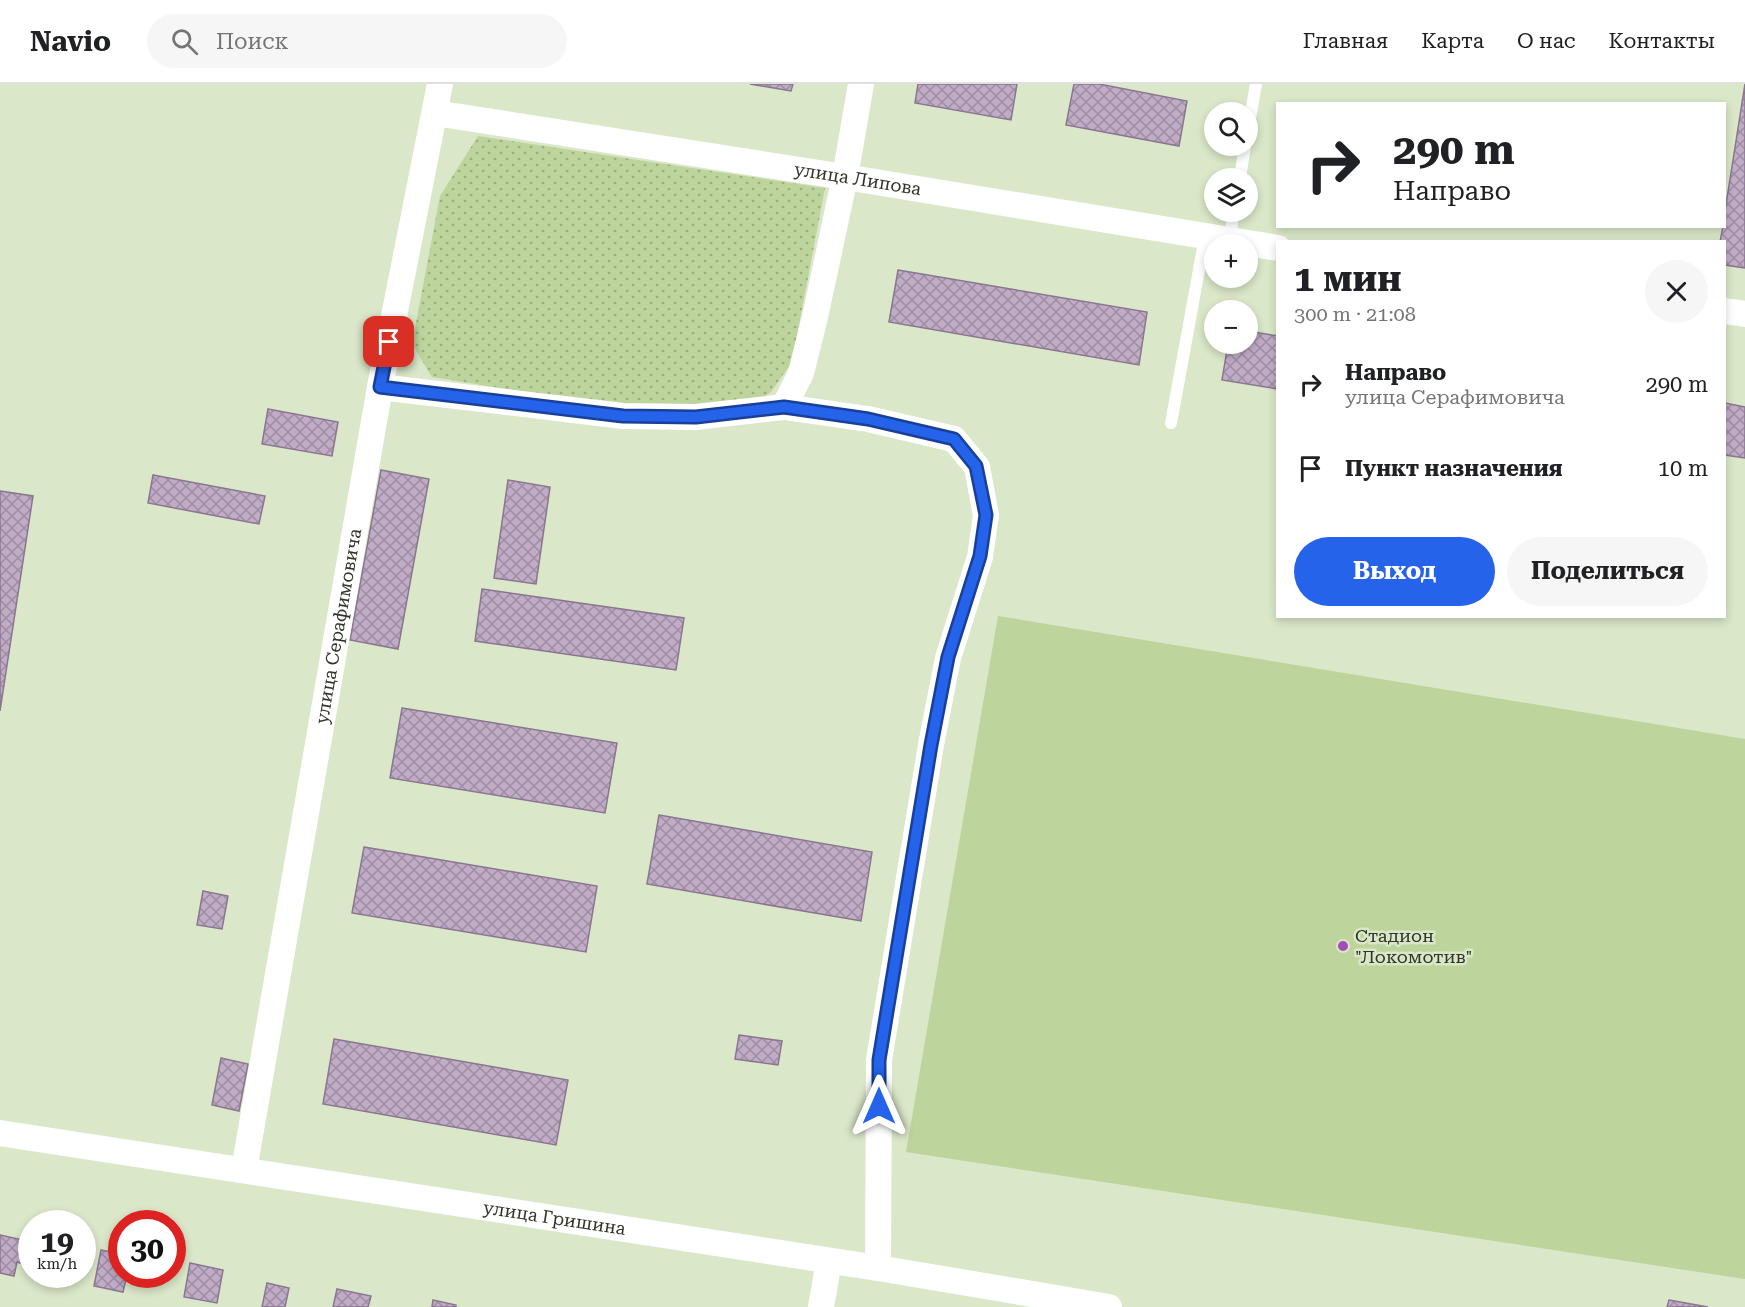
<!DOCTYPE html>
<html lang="ru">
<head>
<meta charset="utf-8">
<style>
  :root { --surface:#fff; --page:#f6f6f6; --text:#202124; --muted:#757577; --line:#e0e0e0; --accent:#2563eb }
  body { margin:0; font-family:"Roboto Serif",serif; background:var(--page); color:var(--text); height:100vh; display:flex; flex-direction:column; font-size:22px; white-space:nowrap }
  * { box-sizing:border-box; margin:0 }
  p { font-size:20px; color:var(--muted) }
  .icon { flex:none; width:33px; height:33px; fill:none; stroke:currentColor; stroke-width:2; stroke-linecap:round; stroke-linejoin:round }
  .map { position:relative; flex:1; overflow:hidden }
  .side { position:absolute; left:1276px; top:156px; width:450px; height:378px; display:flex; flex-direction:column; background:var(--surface); border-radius:0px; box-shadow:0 3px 9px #0003 }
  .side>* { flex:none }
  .banner { position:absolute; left:1276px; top:18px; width:450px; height:126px; border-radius:0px; box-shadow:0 3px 9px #0003; background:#fff; color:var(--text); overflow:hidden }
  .controls { position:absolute; left:1204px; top:18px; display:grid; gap:12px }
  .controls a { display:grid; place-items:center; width:54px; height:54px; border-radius:50%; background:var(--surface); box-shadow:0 3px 9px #0003; font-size:30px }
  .speed { position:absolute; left:18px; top:1126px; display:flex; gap:12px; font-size:30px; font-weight:700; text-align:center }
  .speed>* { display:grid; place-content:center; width:78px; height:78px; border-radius:50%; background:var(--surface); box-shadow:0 3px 9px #0003; line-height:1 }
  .speed small { font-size:15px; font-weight:400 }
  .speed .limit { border:9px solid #d22; background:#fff; color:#111 }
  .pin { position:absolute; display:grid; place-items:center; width:51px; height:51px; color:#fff; margin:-26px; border-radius:12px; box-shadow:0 3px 9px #0006 }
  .me { position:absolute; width:66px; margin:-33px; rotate:0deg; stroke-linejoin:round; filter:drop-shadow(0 0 4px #0008) }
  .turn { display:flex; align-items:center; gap:21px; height:126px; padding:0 18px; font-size:27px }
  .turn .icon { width:78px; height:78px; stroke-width:2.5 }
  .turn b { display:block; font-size:42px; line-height:51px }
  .round { display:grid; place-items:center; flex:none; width:63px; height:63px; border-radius:32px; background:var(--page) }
  .summary { display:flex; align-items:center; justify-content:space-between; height:102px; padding:0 18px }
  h1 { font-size:36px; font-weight:700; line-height:45px }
  .button { display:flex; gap:12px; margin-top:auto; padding:12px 18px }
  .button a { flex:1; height:69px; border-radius:36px; background:var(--accent); color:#fff; font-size:24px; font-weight:700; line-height:69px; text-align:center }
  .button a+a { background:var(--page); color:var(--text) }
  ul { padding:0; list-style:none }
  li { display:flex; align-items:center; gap:18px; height:84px; padding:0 18px }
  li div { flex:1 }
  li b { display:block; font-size:22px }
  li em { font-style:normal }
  header { display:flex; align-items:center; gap:36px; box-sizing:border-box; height:84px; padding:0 30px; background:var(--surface); border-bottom:2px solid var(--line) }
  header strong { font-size:28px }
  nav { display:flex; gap:33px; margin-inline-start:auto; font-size:21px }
  .search { width:420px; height:54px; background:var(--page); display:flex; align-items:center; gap:15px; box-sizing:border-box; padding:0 21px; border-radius:33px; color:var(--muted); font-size:22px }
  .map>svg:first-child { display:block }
  .green { fill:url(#green-dots) }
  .pitch { fill:#bed49d }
  .building { fill:url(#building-cross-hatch); stroke:#8a768f; stroke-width:1.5 }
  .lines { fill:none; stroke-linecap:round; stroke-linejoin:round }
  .lane { stroke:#fff; stroke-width:12 }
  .street { stroke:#fff; stroke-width:26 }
  .route-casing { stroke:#184099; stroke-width:15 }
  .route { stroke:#2563eb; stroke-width:10 }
  .poi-dot { fill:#a34cb9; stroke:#dae7c8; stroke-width:2 }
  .labels { text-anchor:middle; stroke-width:5; stroke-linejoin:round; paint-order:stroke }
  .street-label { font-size:18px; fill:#303529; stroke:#dae7c8 }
  .poi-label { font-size:18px; fill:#303529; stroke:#dae7c8; text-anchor:start }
</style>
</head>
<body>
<header>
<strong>Navio</strong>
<div class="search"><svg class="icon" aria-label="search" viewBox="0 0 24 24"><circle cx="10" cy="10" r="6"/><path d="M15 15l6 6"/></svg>Поиск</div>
<nav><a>Главная</a><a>Карта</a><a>О нас</a><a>Контакты</a></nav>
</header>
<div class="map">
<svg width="1745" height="1223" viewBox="0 0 1745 1223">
  <defs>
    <pattern id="green-dots" width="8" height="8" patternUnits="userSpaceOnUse" patternTransform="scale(1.5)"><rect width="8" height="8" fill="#bed49d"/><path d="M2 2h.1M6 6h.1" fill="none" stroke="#9bad80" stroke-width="1.8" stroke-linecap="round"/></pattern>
    <pattern id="building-cross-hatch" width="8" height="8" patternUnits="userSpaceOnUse" patternTransform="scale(1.5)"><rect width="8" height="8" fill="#c1acc7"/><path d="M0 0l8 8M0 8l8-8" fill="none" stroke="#9d8da2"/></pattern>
  </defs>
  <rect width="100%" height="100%" fill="#dae7c8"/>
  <path class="green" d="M478,52L825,104L792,278L771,308L757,318L709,321H621L558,313L432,293L412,260L440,112Z"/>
  <path class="pitch" d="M998,532L1745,655V1195L906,1068Z"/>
  <path class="building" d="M750,0H793L791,7Z
    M918,0H1017L1011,36L915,19Z
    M1074,0H1099L1187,17L1179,62L1066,41Z
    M1745,0V184L1725,181V158H1720L1723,142H1725V127Z
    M898,186L1147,228L1139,281L889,238Z
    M1248,247L1278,252V305L1222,296L1228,260H1248Z
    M1725,319L1745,323V374L1725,371Z
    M268,325L338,338L332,372L262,360Z
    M381,386L429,395L398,565L350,556Z
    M153,391L265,412L259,440L148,419Z
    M508,396L550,403L536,500L494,494Z
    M0,407L33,412L0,627Z
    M482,505L684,534L676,586L475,557Z
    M402,624L617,659L605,729L390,694Z
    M659,731L872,768L861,837L647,800Z
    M364,763L597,802L586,868L352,829Z
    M203,807L228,812L222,845L197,841Z
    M739,951L782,957L778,981L735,975Z
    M334,955L568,996L556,1061L323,1020Z
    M221,974L248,980L239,1027L212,1021Z
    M0,1151L32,1158L27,1181L17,1178L14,1192L0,1189Z
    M101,1166L122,1170V1191H127L123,1208L94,1202Z
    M190,1179L223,1186L217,1219L184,1213Z
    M267,1199L289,1204L285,1223H262Z
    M337,1205L371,1212L368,1223H333Z
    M433,1216L456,1221V1223H432Z
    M1669,1216L1708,1223H1667Z"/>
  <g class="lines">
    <path class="lane" d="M1248,46L1256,0
      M1240,94L1245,62
      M1229,157L1234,128
      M1171,339L1205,153"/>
    <g class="street">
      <path id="s1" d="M435,29L845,93L1278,164"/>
      <path d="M1725,227L1745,230"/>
      <path d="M380,303L623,332L696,333L784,323L868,335L954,355L977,383L986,431L980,473L948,574L931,661L879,976L878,1184"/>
      <path d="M784,323L801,289L815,233L845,93L861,0"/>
      <path id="s2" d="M0,1049L878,1184L1109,1223"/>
      <path id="s3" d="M244,1086L380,303L440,0"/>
      <path d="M821,1223L829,1177"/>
    </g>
  </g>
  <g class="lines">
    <defs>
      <path id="route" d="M389,258L380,303L623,332L696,333L784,323L868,335L954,355L976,382L986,431L980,472L948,573L931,661L879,976V1022"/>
    </defs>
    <use href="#route" class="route-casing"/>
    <use href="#route" class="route"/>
  </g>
  <circle class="poi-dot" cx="1343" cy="862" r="6"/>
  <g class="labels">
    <g class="street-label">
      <text dy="6" stroke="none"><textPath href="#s1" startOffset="428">улица Липова</textPath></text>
      <text dy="6" stroke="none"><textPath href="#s3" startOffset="552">улица Серафимовича</textPath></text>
      <text dy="6" stroke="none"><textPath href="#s2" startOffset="561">улица Гришина</textPath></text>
    </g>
    <g class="poi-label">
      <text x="1355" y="858">Стадион<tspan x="1355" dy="21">"Локомотив"</tspan></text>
    </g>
  </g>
</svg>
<div class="controls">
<a><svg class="icon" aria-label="search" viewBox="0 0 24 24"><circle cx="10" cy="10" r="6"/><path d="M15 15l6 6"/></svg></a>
<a><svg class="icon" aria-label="layers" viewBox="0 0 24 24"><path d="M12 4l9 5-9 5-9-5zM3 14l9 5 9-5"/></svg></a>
<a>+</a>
<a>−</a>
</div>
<div class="speed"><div>19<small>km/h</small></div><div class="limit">30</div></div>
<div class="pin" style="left:389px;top:258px;background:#d93025"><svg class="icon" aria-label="arrive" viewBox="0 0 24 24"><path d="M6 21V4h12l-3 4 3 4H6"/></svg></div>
<svg class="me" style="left:879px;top:1022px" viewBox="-20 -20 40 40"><path d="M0-17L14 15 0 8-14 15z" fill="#2563eb" stroke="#fff" stroke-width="4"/></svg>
<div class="banner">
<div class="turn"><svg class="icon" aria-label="right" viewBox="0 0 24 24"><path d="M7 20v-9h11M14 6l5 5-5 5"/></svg><div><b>290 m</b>Направо</div></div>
</div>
<section class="side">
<div class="summary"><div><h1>1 мин</h1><p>300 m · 21:08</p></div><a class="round"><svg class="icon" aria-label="close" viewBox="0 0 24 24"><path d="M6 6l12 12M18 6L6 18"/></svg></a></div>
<ul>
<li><svg class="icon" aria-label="right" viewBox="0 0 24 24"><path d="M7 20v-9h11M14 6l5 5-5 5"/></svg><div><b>Направо</b><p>улица Серафимовича</p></div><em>290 m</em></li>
<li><svg class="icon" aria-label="arrive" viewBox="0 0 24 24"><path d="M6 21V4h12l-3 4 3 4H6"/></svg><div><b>Пункт назначения</b></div><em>10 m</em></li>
</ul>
<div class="button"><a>Выход</a><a>Поделиться</a></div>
</section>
</div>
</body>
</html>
